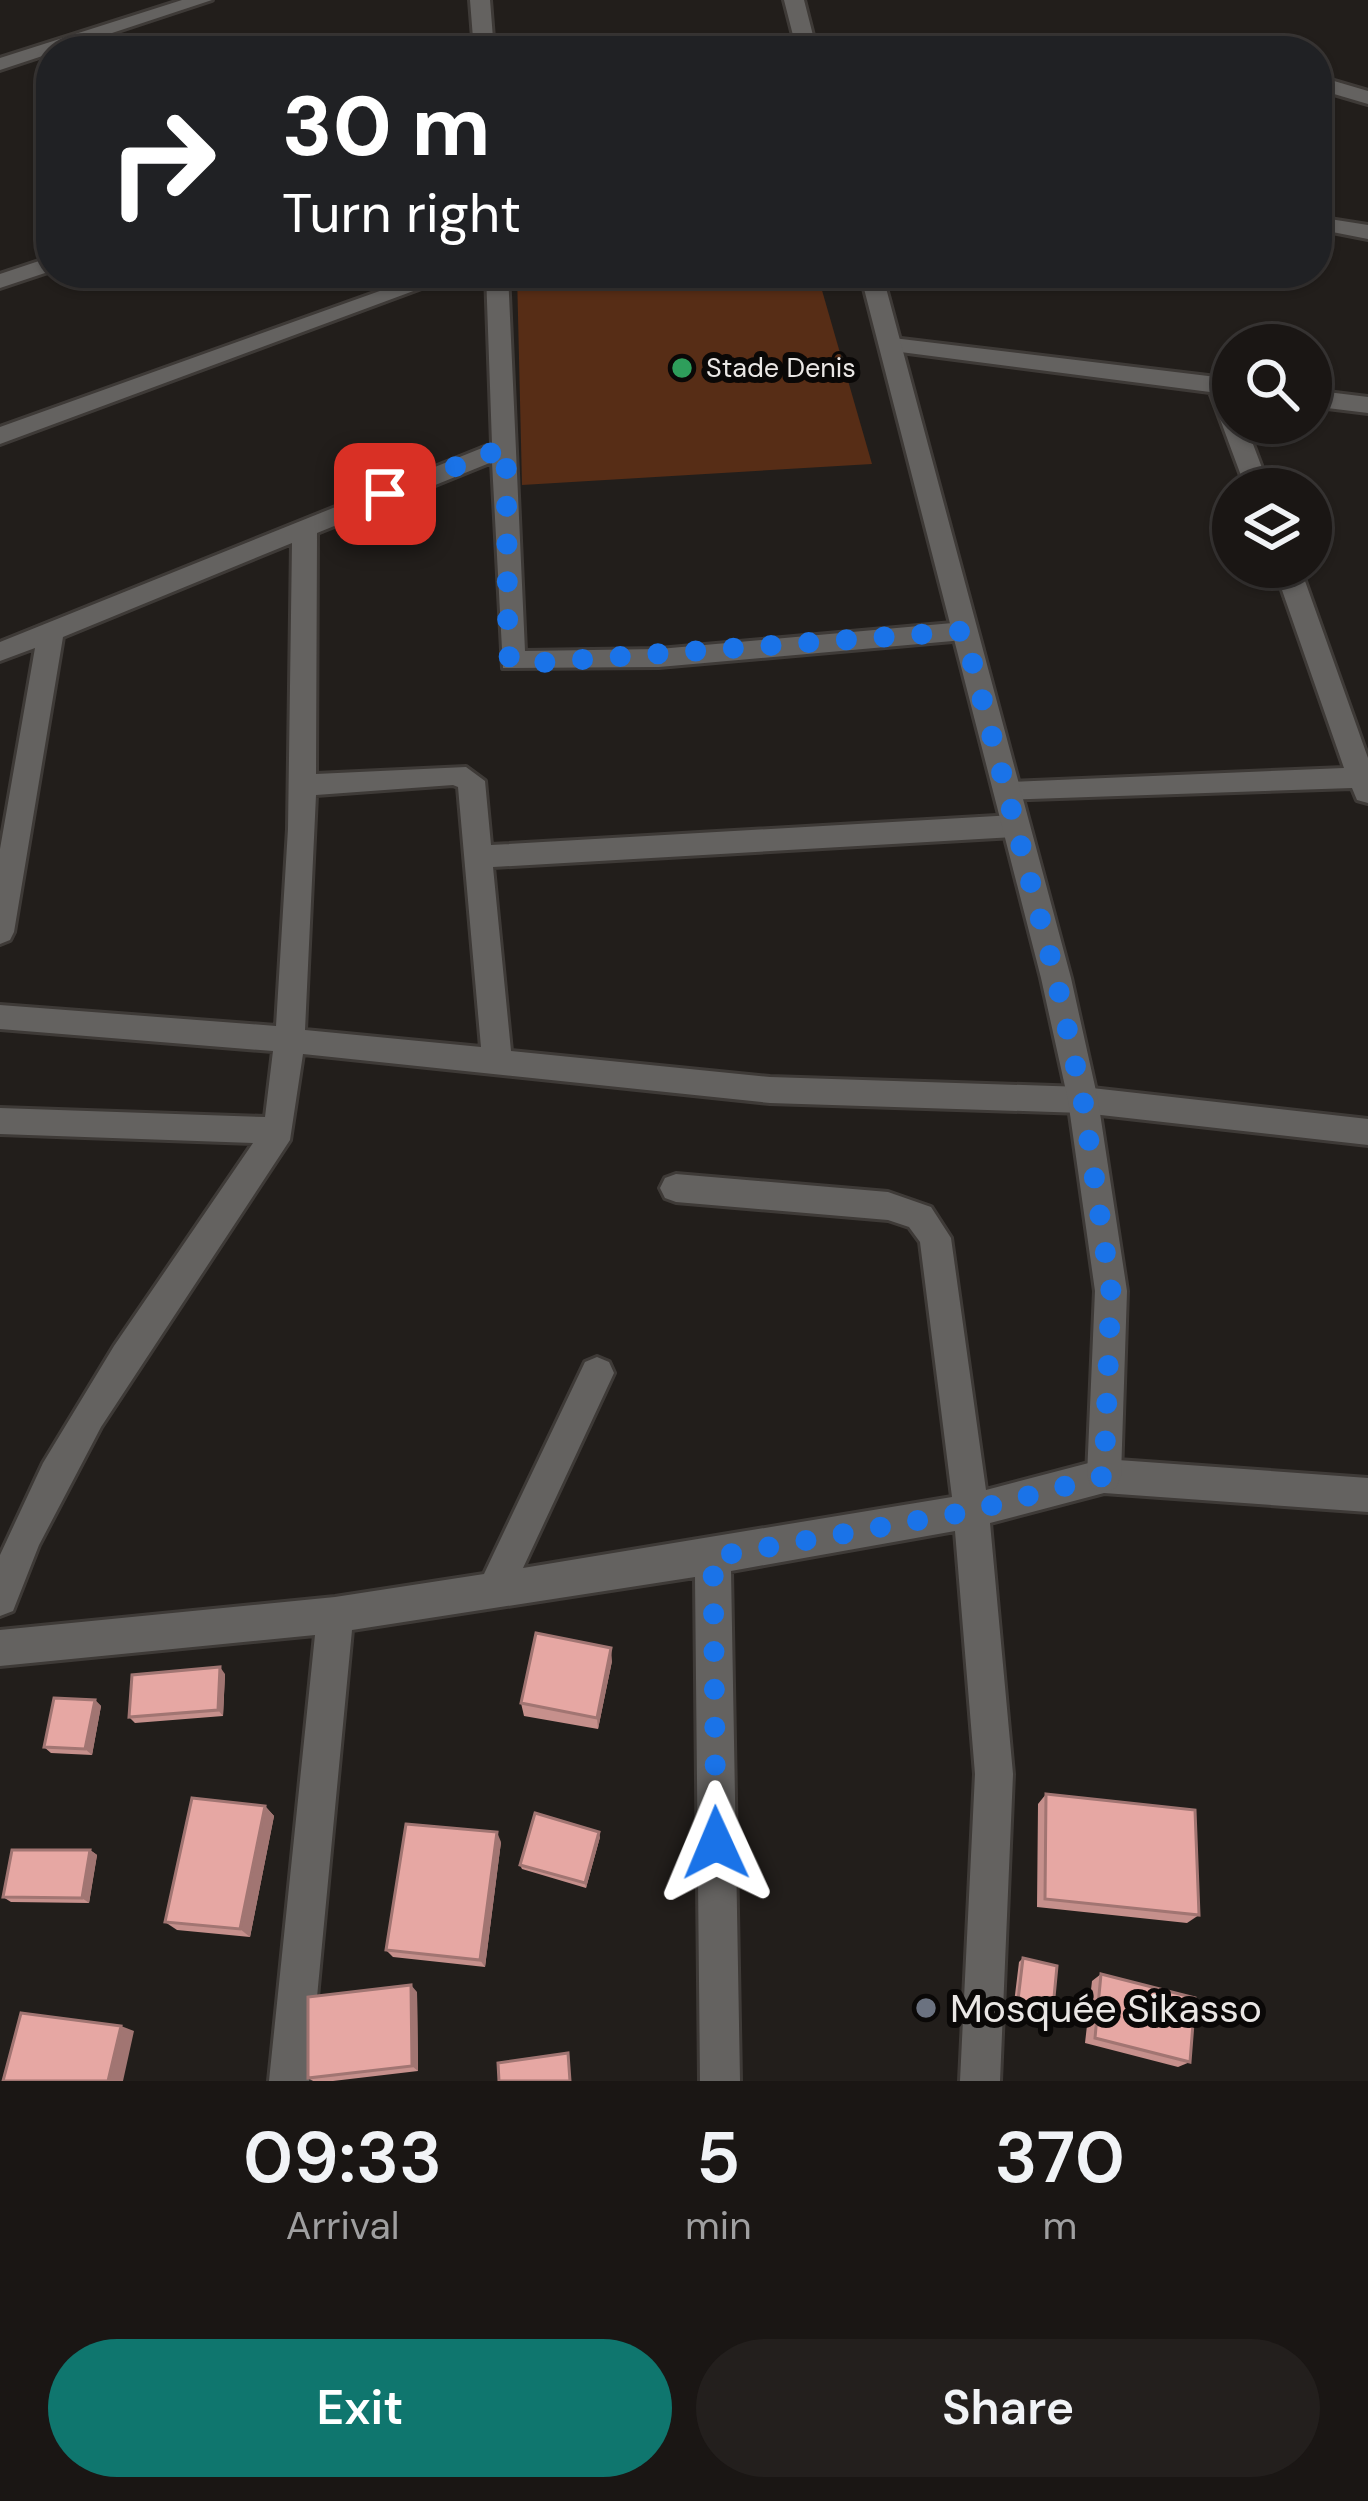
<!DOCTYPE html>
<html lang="en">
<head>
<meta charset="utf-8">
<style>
  :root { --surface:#1a1614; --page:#231f1d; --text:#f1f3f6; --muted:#9f9fa0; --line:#383534; --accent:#0f766e }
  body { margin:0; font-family:"DM Sans",sans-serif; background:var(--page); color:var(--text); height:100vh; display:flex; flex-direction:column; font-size:45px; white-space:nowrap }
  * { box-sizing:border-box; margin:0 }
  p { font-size:39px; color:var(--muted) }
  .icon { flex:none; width:66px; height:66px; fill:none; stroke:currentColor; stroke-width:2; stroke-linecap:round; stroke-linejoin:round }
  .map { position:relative; height:2081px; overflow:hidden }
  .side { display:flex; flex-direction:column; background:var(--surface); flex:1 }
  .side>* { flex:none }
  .top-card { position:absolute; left:36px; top:36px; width:1296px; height:252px; border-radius:48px; box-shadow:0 3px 9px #0004,0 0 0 3px var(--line); background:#202124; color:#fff; overflow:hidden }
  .fabs { position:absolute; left:1212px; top:324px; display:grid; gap:24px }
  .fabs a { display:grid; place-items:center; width:120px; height:120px; border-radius:50%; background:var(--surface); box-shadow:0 3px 9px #0004,0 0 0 3px var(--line); font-size:60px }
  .pin { position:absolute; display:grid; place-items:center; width:102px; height:102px; color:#fff; margin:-51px; border-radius:24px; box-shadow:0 6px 18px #0006 }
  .me { position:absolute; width:132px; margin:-66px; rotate:359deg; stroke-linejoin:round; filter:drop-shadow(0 0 9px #0008) }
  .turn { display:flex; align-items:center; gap:42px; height:252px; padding:0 48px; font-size:54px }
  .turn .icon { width:156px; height:156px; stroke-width:2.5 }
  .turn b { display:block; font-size:84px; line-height:102px }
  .eta { display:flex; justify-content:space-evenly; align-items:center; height:204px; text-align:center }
  .eta b { font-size:72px; font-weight:600; line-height:84px }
  .cta { display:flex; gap:24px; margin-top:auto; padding:24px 48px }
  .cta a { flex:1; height:138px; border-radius:72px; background:var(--accent); color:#fff; font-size:48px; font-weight:600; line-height:138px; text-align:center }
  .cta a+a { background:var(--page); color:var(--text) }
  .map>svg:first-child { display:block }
  .green { fill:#572d16 }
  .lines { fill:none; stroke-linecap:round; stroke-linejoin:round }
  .minor-casing { stroke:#3e3a37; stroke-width:6 }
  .tertiary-casing { stroke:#3e3a37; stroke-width:6 }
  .minor { fill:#646260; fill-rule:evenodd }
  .tertiary { fill:#646260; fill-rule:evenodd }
  .wall { fill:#c6908c }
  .shaded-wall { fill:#a17572 }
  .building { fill:#e6a7a3; stroke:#a17572; stroke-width:3 }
  .route { stroke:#1a73e8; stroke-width:21; stroke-dasharray:0 37.8 }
  .leisure-dot { fill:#2e9e5b; stroke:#0a0807; stroke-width:4.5 }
  .worship-dot { fill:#6b7280; stroke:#0a0807; stroke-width:4.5 }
  .labels { text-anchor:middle; stroke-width:12; stroke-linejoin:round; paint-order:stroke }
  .far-poi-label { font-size:27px; fill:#eae7e5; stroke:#0a0807; text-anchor:start }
  .near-poi-label { font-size:39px; fill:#eae7e5; stroke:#0a0807; text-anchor:start }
</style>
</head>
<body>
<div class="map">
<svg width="1368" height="2081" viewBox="0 0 1368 2081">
  <rect width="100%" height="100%" fill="#221e1b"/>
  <path class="green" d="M517,273H817L872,464L522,485Z"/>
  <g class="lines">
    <defs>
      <path id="minor" d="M182,0H212L0,70V58Z
        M470,0H490L494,51H474Z
        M1095,45H1146L1156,51H1085Z
        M1317,76L1368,91V104L1317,89Z
        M1317,217L1368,225V239L1317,229Z
        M51,257V271L0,288V274Z
        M430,273H462L0,444V427Z
        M486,273H508L525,651L659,649L964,622L977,631L964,640L659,667L503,668L492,462L317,533L316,774L466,767L485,781L491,845L1014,815L1028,826L1014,837L493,867L511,1051L770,1077L1083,1087L1368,1119V1145L1083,1113L770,1103L303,1054L290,1140L101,1427L39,1545L13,1611L0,1616V1555L43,1463L114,1346L253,1143L0,1134V1108L265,1117L273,1051L0,1029V1005L276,1026L288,829L292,543L63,637L14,932L10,940L0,944V849L35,648L0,661V642L492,444ZM453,785L458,787L481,1047L305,1030L316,795Z
        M893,338L1233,379V423H1245L1270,489H1246L1210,392L885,350L882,345Z
        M1311,390L1368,397V413L1311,406Z
        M1274,567H1300L1368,758V803L1357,800L1352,788L998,800L994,793L1008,782L1344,768Z
        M676,1174L888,1192L931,1207L951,1238L986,1490L1104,1459L1368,1478V1512L1104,1493L990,1523L1013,1774L1000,2081H960L975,1774L955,1531L731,1571L740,2081H700L695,1577L352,1630L309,2081H269L315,1635L0,1666V1630L335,1597L484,1574L585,1362L597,1357L609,1362L614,1373L523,1568L952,1497L920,1242L909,1227L888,1220L676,1202L665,1198L660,1188L665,1178Z"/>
      <path id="tertiary" d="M784,0H804L817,51H797Z
        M860,273H882L1071,978L1098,1100L1127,1291L1121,1476L1116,1488L1104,1493L1092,1488L1087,1476L1095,1291L1068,1100L1041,978Z"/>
    </defs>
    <use href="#minor" class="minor-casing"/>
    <use href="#tertiary" class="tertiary-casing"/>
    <use href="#minor" class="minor"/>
    <use href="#tertiary" class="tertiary"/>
  </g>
  <path class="wall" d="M612,1661L598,1729L524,1716L521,1703Z
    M225,1674L223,1716L135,1723L129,1717Z
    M95,1700L101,1706L92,1755L51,1753L44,1747Z
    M1046,1794L1199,1915L1187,1923L1037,1907L1038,1804Z
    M265,1806L274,1816L250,1937L177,1930L165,1922Z
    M600,1837L586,1888L522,1869L520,1865Z
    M501,1842L485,1967L393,1957L386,1950Z
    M90,1850L97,1855L89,1903L11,1902L3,1897Z
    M1023,1958L1053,2008L1048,2011L1014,2003L1019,1962Z
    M1101,1974L1190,2062L1178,2067L1085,2043L1092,1981Z
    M417,1992L418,2071L333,2081H313L308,2078Z"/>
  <path class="shaded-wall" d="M611,1648L612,1661L598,1729L597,1718Z
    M220,1667L225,1674L223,1716L218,1710Z
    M95,1700L101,1706L92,1755L85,1749Z
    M265,1806L274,1816L250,1937L240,1929Z
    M497,1832L501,1842L485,1967L480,1960Z
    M599,1832L600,1837L586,1888L585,1883Z
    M90,1850L97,1855L89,1903L82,1898Z
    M411,1985L417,1992L418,2071L412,2066Z
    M121,2026L134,2031L123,2081H108Z"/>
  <path class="building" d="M536,1633L611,1648L597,1718L521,1703Z
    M220,1667L218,1710L129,1717L132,1675Z
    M54,1698L95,1700L85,1749L44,1747Z
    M1046,1794L1195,1810L1199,1915L1045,1899Z
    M192,1798L265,1806L240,1929L165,1922Z
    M535,1813L599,1832L585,1883L520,1865Z
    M406,1824L497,1832L480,1960L386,1950Z
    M12,1850H90L82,1898L3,1897Z
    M1023,1958L1057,1966L1053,2008L1018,2000Z
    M1101,1974L1195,1998L1190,2062L1095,2038Z
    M411,1985L412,2066L308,2078V1997Z
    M21,2013L121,2026L108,2081H3Z
    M568,2053L570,2081H499L498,2063Z"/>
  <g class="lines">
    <path class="route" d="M385,494L506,447L508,656L521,664L964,631L1056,978L1083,1100L1111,1291L1104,1476L971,1511L713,1557L716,1843"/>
  </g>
  <circle class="leisure-dot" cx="682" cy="368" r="12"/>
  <circle class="worship-dot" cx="926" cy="2008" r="12"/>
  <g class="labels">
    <g class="far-poi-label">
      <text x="706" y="377">Stade Denis</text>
    </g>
    <g class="near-poi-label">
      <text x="950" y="2022">Mosquée Sikasso</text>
    </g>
  </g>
</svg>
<div class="fabs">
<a><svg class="icon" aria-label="search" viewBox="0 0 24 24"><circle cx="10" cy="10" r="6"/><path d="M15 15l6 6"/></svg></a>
<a><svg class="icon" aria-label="layers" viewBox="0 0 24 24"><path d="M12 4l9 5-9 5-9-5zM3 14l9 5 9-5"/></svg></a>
</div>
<div class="pin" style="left:385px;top:494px;background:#d93025"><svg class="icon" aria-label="arrive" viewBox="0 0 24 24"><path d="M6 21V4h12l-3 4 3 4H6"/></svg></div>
<svg class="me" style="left:716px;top:1843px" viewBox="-20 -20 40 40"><path d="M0-17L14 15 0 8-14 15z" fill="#1a73e8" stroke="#fff" stroke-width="4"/></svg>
<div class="top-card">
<div class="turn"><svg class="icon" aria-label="right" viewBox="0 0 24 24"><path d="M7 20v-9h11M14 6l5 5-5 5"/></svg><div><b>30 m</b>Turn right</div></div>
</div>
</div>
<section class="side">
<div class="eta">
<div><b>09:33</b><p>Arrival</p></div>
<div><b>5</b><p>min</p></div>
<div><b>370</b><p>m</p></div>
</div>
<div class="cta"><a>Exit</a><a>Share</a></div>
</section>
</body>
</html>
